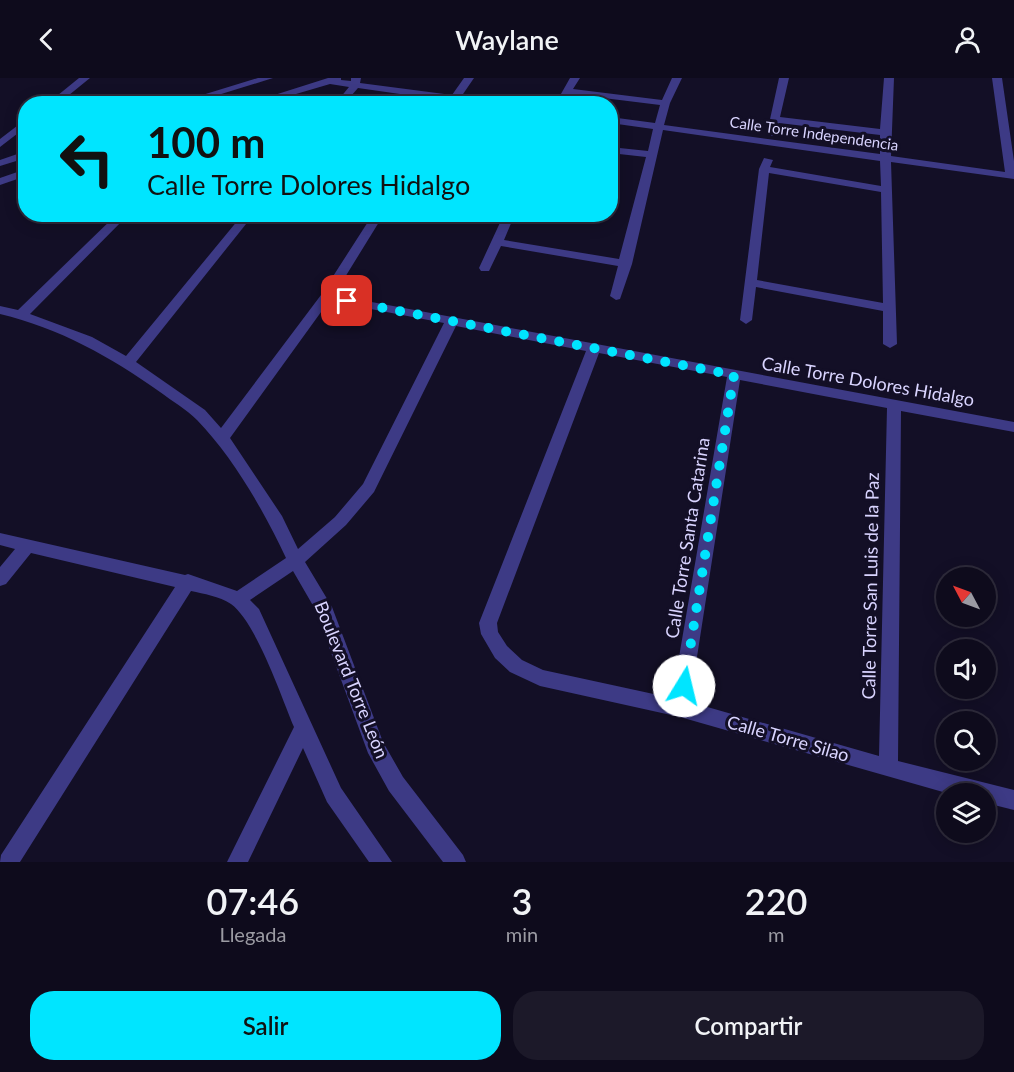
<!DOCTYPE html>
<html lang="es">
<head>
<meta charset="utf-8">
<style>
  :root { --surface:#0e0b1c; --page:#1c1929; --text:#f1f3f6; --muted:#9b9ba3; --line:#2e2b3b; --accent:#00e5ff }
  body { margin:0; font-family:Lato,sans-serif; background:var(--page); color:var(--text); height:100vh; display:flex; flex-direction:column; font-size:22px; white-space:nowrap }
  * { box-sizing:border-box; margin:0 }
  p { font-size:20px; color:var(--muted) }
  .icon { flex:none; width:33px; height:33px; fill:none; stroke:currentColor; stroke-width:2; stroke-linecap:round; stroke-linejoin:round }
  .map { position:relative; height:784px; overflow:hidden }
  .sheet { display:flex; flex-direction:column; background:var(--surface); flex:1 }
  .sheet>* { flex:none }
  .guide { position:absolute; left:18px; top:18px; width:600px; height:126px; border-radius:24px; box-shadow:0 3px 15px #0003,0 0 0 2px var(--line); background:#00e5ff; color:#111; overflow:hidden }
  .needle { width:39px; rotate:311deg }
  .buttons { position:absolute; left:936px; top:489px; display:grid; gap:12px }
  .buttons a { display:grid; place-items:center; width:60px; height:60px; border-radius:50%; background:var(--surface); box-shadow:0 3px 15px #0003,0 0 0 2px var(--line); font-size:30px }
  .pin { position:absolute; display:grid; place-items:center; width:51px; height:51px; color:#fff; margin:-26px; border-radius:12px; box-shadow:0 3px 9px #0006 }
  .me { position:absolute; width:66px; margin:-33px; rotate:9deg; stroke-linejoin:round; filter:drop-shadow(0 0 4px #0008) }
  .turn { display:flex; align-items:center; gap:21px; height:126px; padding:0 30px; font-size:27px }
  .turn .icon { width:78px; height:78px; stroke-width:2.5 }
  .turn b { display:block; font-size:42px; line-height:51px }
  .eta { display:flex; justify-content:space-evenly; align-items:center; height:102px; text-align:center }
  .eta b { font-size:36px; font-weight:600; line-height:42px }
  .cta { display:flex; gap:12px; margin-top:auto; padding:12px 30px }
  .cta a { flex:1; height:69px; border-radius:24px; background:var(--accent); color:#111; font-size:24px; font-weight:600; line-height:69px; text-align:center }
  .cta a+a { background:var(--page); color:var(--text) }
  header { display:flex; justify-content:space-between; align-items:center; height:78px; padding:0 30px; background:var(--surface); font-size:27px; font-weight:600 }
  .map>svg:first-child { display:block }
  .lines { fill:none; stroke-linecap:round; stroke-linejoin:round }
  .minor { fill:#3d3a85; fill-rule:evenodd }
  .route { stroke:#00e5ff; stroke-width:10; stroke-dasharray:0 18 }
  .labels { text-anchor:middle; stroke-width:6; stroke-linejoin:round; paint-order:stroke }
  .far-street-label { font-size:15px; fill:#d9d4ff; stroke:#130f26 }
  .street-label { font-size:18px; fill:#d9d4ff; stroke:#130f26 }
</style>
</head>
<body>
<header><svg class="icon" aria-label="back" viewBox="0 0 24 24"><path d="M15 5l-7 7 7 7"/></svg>Waylane<svg class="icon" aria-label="person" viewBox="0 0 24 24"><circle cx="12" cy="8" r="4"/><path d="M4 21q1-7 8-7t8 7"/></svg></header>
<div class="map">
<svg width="1014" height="784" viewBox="0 0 1014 784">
  <rect width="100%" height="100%" fill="#130f26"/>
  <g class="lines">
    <path class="minor" d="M79,0H90L58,26H47Z
      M258,0H273L189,26H173Z
      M328,0H341V2L351,3V0H361L360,5L452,17L464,0H474L461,19L497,26H447L449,23L358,10L344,26H335L349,9L330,6L262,26H246Z
      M570,0H580L573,11L662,22L672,0H682L670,25L664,47L880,76V57L779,45L777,55L772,58L767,55L779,0H789L780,39L880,51L884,0H894L891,78L1005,94L992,0H1002L1014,83V101L891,84L897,266L890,270L883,266V233L756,209L752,242L746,246L740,242L759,91L764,80L773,82L770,89L881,108L880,83L663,52L632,186L620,221L616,222L610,218L618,188L501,168L489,193H481L479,190L504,136H515L504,162L619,181L646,79L610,75V69L648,73L653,51L610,45V39L655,45L660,27L571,16L565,25H559L557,23ZM769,95L881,114L883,225L757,202Z
      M26,41V49L0,69V61Z
      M26,73V80L0,88V82Z
      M26,91V98L0,107V100Z
      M117,136H129L30,236L92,259L126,278L243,136H254L136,284L205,332L221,350L321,217L373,136H384L334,217L1014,344V354L901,333L898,683L1014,712V732L986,725V716H950L680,639L540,608L510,594L495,580L481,556L479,545L586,273L456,248L374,414L346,447L305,484L332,529L383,664L403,699L463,777L466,784H443L389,713L368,675L315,531L293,493L250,522L259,531L341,710L392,784H369L327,724L303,670L248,784H227L294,649C281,618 256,544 231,526C219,518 204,516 191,513L20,784H0L1,777L175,509L31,475L6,506L0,508V489L15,471L0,467V455L185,497L188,496L237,513L286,480C264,433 233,379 197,342C186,331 172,323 160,314C111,279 59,250 0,236V228L18,232ZM329,223L444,245L363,406L335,439L298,471L282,438L230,360ZM599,275L727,299L672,620L543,592L522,582L507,568L498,554L497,545ZM740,302L887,330L879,678L690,624Z"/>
  </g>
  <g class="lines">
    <path class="route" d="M347,223L734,297L684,608"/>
  </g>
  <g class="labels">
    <g class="far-street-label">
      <text transform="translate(814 56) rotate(8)" y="5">Calle Torre Independencia</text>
    </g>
    <g class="street-label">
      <text transform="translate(868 304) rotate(10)" y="6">Calle Torre Dolores Hidalgo</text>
      <text transform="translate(688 460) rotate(-81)" y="6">Calle Torre Santa Catarina</text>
      <text transform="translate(871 508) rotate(-89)" y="6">Calle Torre San Luis de la Paz</text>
      <text transform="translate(351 602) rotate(68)" y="6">Boulevard Torre León</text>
      <text transform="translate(788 661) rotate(16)" y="6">Calle Torre Silao</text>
    </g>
  </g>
</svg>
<div class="buttons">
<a><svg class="needle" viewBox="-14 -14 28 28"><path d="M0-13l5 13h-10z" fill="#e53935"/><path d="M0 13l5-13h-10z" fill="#9b9ba3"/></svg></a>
<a><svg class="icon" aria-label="sound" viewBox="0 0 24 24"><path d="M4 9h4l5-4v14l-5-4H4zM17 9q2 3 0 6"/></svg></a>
<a><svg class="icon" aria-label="search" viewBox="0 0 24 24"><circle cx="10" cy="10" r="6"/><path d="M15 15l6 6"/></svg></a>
<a><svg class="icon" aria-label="layers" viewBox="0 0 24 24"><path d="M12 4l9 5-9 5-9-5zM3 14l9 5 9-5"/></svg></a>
</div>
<div class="pin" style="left:347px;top:223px;background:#d93025"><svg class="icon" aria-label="arrive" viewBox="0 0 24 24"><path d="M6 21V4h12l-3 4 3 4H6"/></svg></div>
<svg class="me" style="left:684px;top:608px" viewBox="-20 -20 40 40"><circle r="19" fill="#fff"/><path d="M0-13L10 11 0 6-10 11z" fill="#00e5ff"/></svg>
<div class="guide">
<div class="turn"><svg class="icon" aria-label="left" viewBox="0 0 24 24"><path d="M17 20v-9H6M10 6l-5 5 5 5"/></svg><div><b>100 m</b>Calle Torre Dolores Hidalgo</div></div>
</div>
</div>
<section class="sheet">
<div class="eta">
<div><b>07:46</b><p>Llegada</p></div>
<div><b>3</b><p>min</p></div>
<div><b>220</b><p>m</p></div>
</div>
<div class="cta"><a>Salir</a><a>Compartir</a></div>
</section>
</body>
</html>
